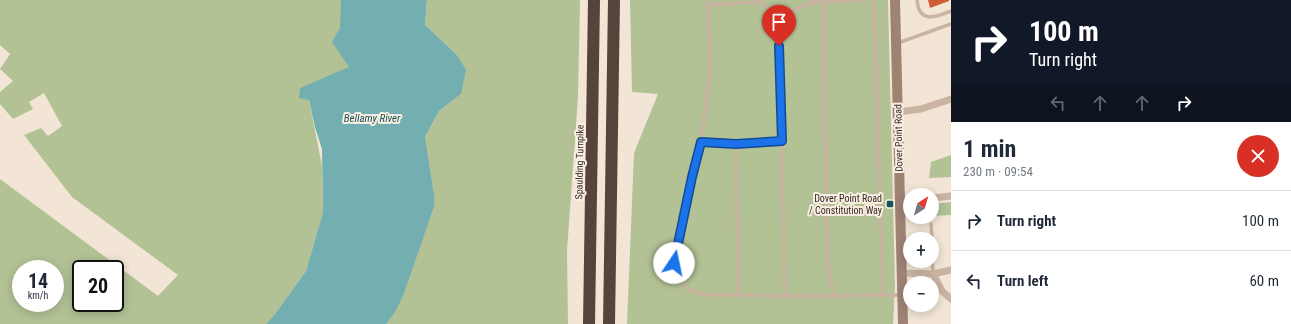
<!DOCTYPE html>
<html lang="en">
<head>
<meta charset="utf-8">
<style>
  :root { --surface:#fff; --page:#f2f2f3; --text:#1f2937; --muted:#747a83; --line:#e0e1e3 }
  body { margin:0; font-family:"Roboto Condensed",sans-serif; background:var(--page); color:var(--text); height:100vh; display:flex; flex-direction:column; font-size:15px; white-space:nowrap }
  * { box-sizing:border-box; margin:0 }
  p { font-size:13px; color:var(--muted) }
  .icon { flex:none; width:22px; height:22px; fill:none; stroke:currentColor; stroke-width:2; stroke-linecap:round; stroke-linejoin:round }
  .map { position:relative; flex:1; overflow:hidden }
  .drawer { display:flex; flex-direction:column; background:var(--surface); width:340px }
  .drawer>* { flex:none }
  .guide { background:#111827; color:#fff; overflow:hidden }
  .needle { width:26px; rotate:37deg }
  .tools { position:absolute; left:903px; top:188px; display:grid; gap:8px }
  .tools a { display:grid; place-items:center; width:36px; height:36px; border-radius:50%; background:var(--surface); box-shadow:0 2px 10px #0003; font-size:20px }
  .speed { position:absolute; left:12px; top:260px; display:flex; gap:8px; font-size:20px; font-weight:700; text-align:center }
  .speed>* { display:grid; place-content:center; width:52px; height:52px; border-radius:50%; background:var(--surface); box-shadow:0 2px 10px #0003; line-height:1 }
  .speed small { font-size:10px; font-weight:400 }
  .speed .limit { border:2px solid #111; border-radius:6px; background:#fff; color:#111 }
  .pin { position:absolute; display:grid; place-items:center; width:34px; height:34px; color:#fff; margin:-41px -17px; border-radius:50% 50% 50% 0; rotate:-45deg; box-shadow:0 0 4px #0007 }
  .pin .icon { rotate:45deg }
  .me { position:absolute; width:44px; margin:-22px; rotate:11deg; stroke-linejoin:round; filter:drop-shadow(0 0 3px #0008) }
  .turn { display:flex; align-items:center; gap:14px; height:84px; padding:0 12px; font-size:18px }
  .turn .icon { width:52px; height:52px; stroke-width:2.5 }
  .turn b { display:block; font-size:28px; line-height:34px }
  .lanes { display:flex; align-items:center; height:38px; padding:0 12px; background:#0003; justify-content:center; gap:20px; direction:ltr }
  .lanes .off { opacity:.35 }
  .round { display:grid; place-items:center; flex:none; width:42px; height:42px; border-radius:21px; background:var(--page) }
  .overview { display:flex; align-items:center; justify-content:space-between; height:68px; padding:0 12px }
  h1 { font-size:24px; font-weight:700; line-height:30px }
  ul { padding:0; list-style:none }
  li { display:flex; align-items:center; gap:12px; height:60px; padding:0 12px; border-top:1px solid var(--line) }
  li div { flex:1 }
  li b { display:block; font-size:15px }
  li em { font-style:normal }
  main { display:flex; flex:1; min-height:0 }
  .map>svg:first-child { display:block }
  .green { fill:#b2c295; fill-rule:evenodd }
  .water { fill:#73aeb1 }
  .building { fill:#ce5d37 }
  .lines { fill:none; stroke-linecap:round; stroke-linejoin:round }
  .lane { stroke:#cab4a1; stroke-width:3.5 }
  .street { stroke:#cab4a1; stroke-width:7 }
  .secondary { stroke:#9e8373; stroke-width:10 }
  .highway { stroke:#56433b; stroke-width:12 }
  .route-casing { stroke:#114b97; stroke-width:10 }
  .route { stroke:#1a73e8; stroke-width:7 }
  .poi-dot { fill:#185358; stroke:#faefe2; stroke-width:1.5 }
  .labels { text-anchor:middle; stroke-width:4; stroke-linejoin:round; paint-order:stroke }
  .street-label { font-size:10px; fill:#342924; stroke:#faefe2 }
  .poi-label { font-size:10px; fill:#342924; stroke:#faefe2; text-anchor:end }
  .water-label { font-size:11px; font-style:italic; fill:#185358; stroke:#faefe2 }
</style>
</head>
<body>
<main>
<div class="map">
<svg width="951" height="324" viewBox="0 0 951 324">
  <rect width="100%" height="100%" fill="#f2e5d5"/>
  <path class="green" d="M0,0H342L349,67L309,100L322,166L323,212L306,271L275,314L266,324H0V179L158,296L178,275L72,197L24,135L41,128L48,136L62,126L44,93L29,102L33,109L13,119L0,104V92L13,81L0,69L10,54L0,45ZM21,269H55V303H21ZM81,269H115V303H81Z
    M427,0H580L578,97L567,251L568,324H386L394,314L430,219L434,207V194L425,137L439,111L461,94L456,54L425,25Z
    M630,0H888L895,286L893,324H627L634,153L658,94L632,92Z
    M951,155V177L929,178L931,162Z
    M951,202V215L932,216V204Z"/>
  <path class="water" d="M341,0H427L425,25L456,54L466,70L461,94L439,111L425,137L434,194V207L403,296L394,314L386,324H266L275,314L306,271L323,212L322,149L315,127L309,100L299,98L300,88L349,67L332,42L340,28Z"/>
  <path class="building" d="M928,0H949V1L930,8Z"/>
  <g class="lines">
    <path class="lane" d="M763,0L760,2L772,12L779,14L817,2V0
      M810,0L817,2L866,0
      M874,0L883,296
      M917,0C919,24 936,17 951,11
      M824,2V78L828,270L834,296
      M708,5L760,2
      M779,14L785,295
      M898,43L951,24
      M782,141L736,144L701,142L692,177L674,263C675,286 691,293 711,295L809,296L902,295
      M701,142L710,76L708,0
      M736,144L738,295
      M931,224L932,239
      M932,249L933,274"/>
    <path class="street" d="M898,112L921,109L951,99
      M932,198L951,196
      M900,202L910,201
      M902,273L933,274L951,270
      M933,274L942,291L951,299"/>
    <path class="secondary" d="M895,0L903,324"/>
    <path class="highway" d="M589,324L594,0
      M609,324L614,0"/>
  </g>
  <g class="lines">
    <defs>
      <path id="route" d="M674,263L692,177L701,142L736,144L782,141L779,46"/>
    </defs>
    <use href="#route" class="route-casing"/>
    <use href="#route" class="route"/>
  </g>
  <rect class="poi-dot" x="886" y="200" width="8" height="8" rx="2"/>
  <g class="labels">
    <g class="street-label">
      <text transform="translate(898 138) rotate(-91)" y="4">Dover Point Road</text>
      <text transform="translate(579 162) rotate(-89)" y="4">Spaulding Turnpike</text>
    </g>
    <g class="poi-label">
      <text x="882" y="202">Dover Point Road<tspan x="882" dy="12">/ Constitution Way</tspan></text>
    </g>
    <g class="water-label">
      <text x="372" y="122">Bellamy River</text>
    </g>
  </g>
</svg>
<div class="tools">
<a><svg class="needle" viewBox="-14 -14 28 28"><path d="M0-13l5 13h-10z" fill="#e53935"/><path d="M0 13l5-13h-10z" fill="#747a83"/></svg></a>
<a>+</a>
<a>−</a>
</div>
<div class="speed"><div>14<small>km/h</small></div><div class="limit">20</div></div>
<div class="pin" style="left:779px;top:46px;background:#d93025"><svg class="icon" aria-label="arrive" viewBox="0 0 24 24"><path d="M6 21V4h12l-3 4 3 4H6"/></svg></div>
<svg class="me" style="left:674px;top:263px" viewBox="-20 -20 40 40"><circle r="19" fill="#fff"/><path d="M0-13L10 11 0 6-10 11z" fill="#1a73e8"/></svg>
</div>
<section class="drawer">
<div class="guide">
<div class="turn"><svg class="icon" aria-label="right" viewBox="0 0 24 24"><path d="M7 20v-9h11M14 6l5 5-5 5"/></svg><div><b>100 m</b>Turn right</div></div>
<div class="lanes"><svg class="icon off" aria-label="left" viewBox="0 0 24 24"><path d="M17 20v-9H6M10 6l-5 5 5 5"/></svg><svg class="icon off" aria-label="ahead" viewBox="0 0 24 24"><path d="M12 20V5M6 11l6-6 6 6"/></svg><svg class="icon off" aria-label="ahead" viewBox="0 0 24 24"><path d="M12 20V5M6 11l6-6 6 6"/></svg><svg class="icon" aria-label="right" viewBox="0 0 24 24"><path d="M7 20v-9h11M14 6l5 5-5 5"/></svg></div>
</div>
<div class="overview"><div><h1>1 min</h1><p>230 m · 09:54</p></div><a class="round" style="background:#d93025;color:#fff"><svg class="icon" aria-label="close" viewBox="0 0 24 24"><path d="M6 6l12 12M18 6L6 18"/></svg></a></div>
<ul>
<li><svg class="icon" aria-label="right" viewBox="0 0 24 24"><path d="M7 20v-9h11M14 6l5 5-5 5"/></svg><div><b>Turn right</b></div><em>100 m</em></li>
<li><svg class="icon" aria-label="left" viewBox="0 0 24 24"><path d="M17 20v-9H6M10 6l-5 5 5 5"/></svg><div><b>Turn left</b></div><em>60 m</em></li>
</ul>
</section>
</main>
</body>
</html>
